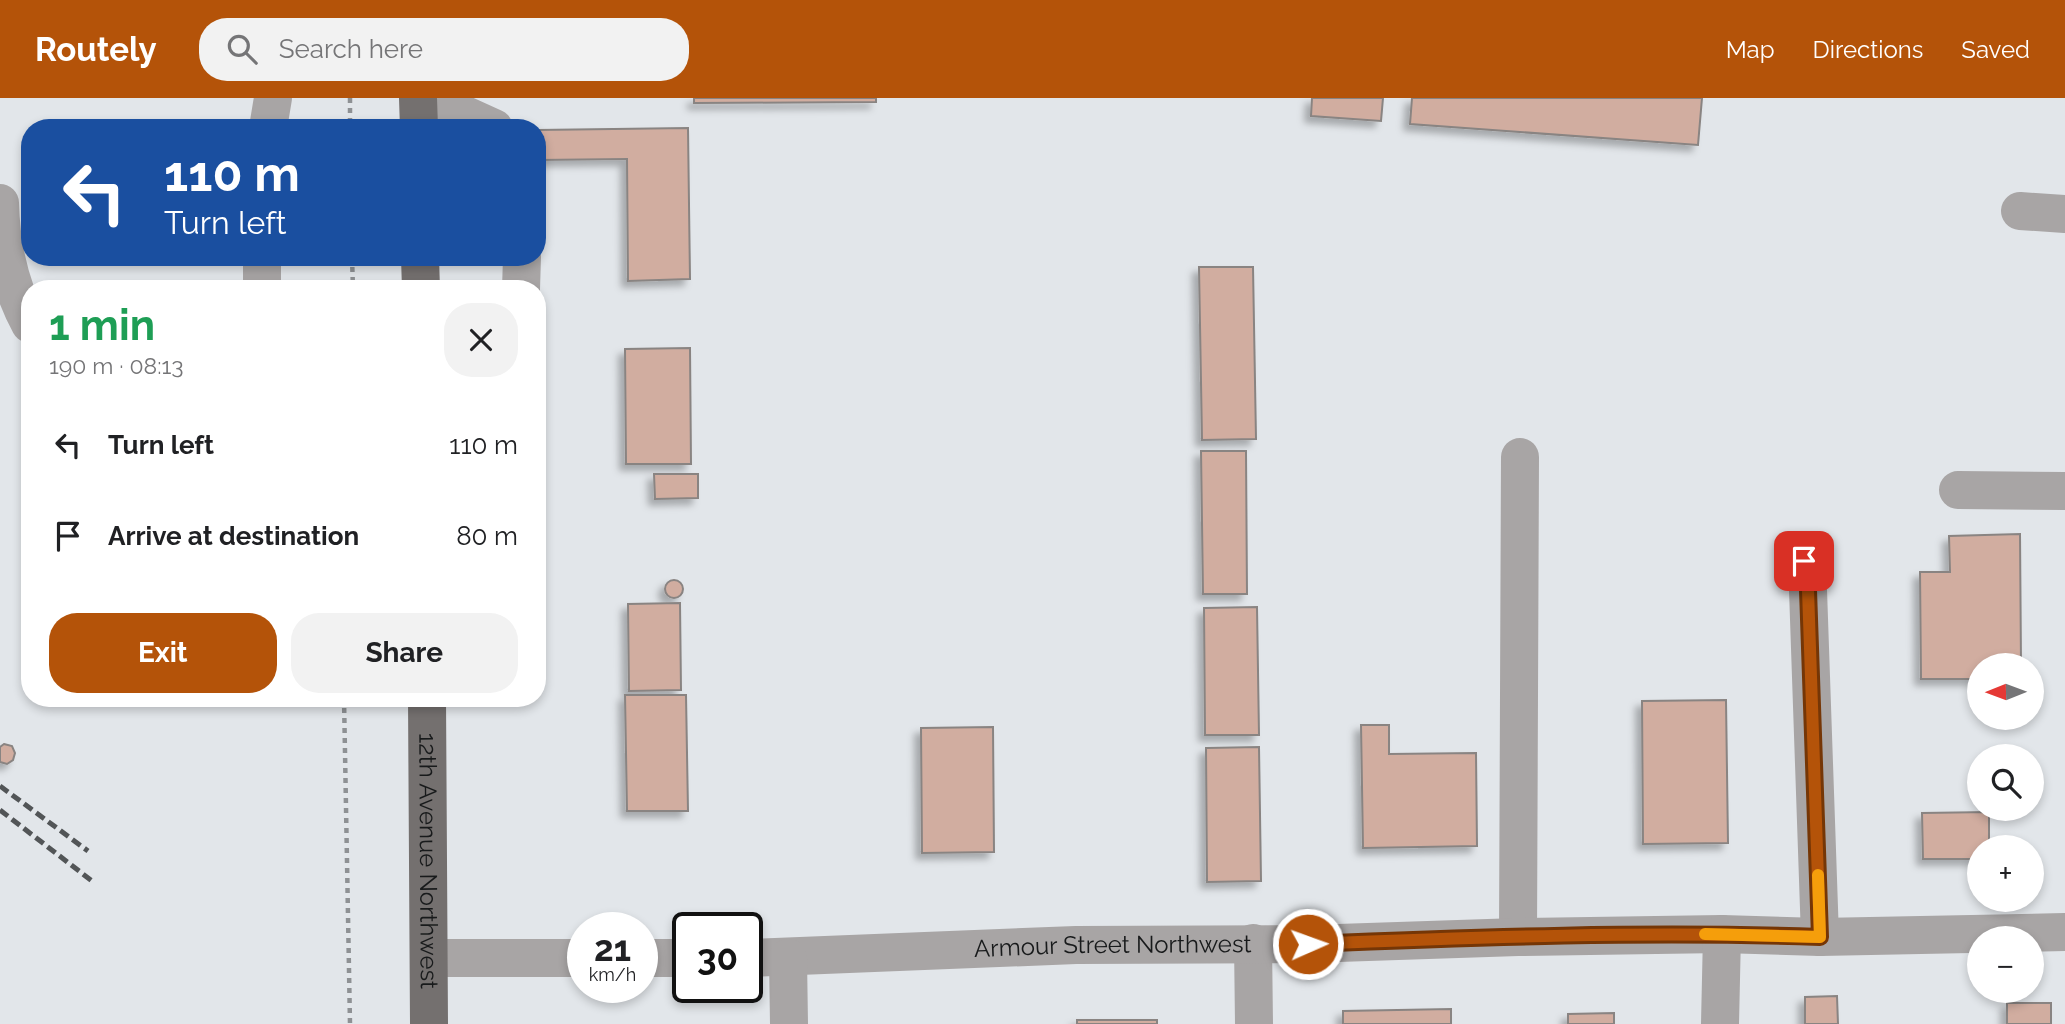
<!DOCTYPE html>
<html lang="en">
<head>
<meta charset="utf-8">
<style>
  :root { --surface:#fff; --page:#f2f2f2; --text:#202124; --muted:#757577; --accent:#b45309 }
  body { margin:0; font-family:Raleway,sans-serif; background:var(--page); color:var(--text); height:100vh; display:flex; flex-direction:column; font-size:26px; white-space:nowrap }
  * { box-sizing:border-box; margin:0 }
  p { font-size:23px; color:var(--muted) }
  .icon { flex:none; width:38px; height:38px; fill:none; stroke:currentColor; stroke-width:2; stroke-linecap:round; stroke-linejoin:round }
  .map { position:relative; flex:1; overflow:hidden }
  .side { position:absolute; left:21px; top:182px; width:525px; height:427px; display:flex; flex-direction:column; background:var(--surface); border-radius:28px; box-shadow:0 4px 10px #0003 }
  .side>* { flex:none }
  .banner { position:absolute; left:21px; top:21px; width:525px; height:147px; border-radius:28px; box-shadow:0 4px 10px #0003; background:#1a4fa0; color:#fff; overflow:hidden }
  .needle { width:46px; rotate:269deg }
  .buttons { position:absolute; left:1967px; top:555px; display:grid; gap:14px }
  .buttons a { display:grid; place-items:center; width:77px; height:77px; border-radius:50%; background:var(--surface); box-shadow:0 4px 10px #0003; font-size:35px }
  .speed { position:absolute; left:567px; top:814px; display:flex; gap:14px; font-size:35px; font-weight:700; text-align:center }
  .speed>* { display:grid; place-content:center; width:91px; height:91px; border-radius:50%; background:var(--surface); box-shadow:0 4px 10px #0003; line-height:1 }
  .speed small { font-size:18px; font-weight:400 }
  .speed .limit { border:4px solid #111; border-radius:10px; background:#fff; color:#111 }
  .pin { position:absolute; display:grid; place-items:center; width:60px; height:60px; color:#fff; margin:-30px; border-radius:14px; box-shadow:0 4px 10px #0006 }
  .me { position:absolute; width:77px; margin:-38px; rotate:88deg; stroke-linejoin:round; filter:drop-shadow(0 0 5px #0008) }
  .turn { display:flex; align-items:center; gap:24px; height:147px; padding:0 28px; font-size:32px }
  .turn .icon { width:91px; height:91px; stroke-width:2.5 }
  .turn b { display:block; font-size:49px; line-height:60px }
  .round { display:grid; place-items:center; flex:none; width:74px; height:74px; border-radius:28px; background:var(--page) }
  .head { display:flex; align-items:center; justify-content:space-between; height:119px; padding:0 28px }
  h1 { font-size:42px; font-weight:700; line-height:52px; color:#1e9e55 }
  .action { display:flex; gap:14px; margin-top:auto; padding:14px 28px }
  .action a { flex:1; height:80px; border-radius:28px; background:var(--accent); color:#fff; font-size:28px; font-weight:700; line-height:80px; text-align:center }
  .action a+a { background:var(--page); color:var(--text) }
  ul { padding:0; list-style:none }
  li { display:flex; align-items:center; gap:21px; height:91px; padding:0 28px }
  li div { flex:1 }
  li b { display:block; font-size:26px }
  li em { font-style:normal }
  header { display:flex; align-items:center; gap:42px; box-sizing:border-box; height:98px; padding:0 35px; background:var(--accent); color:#fff }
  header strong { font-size:33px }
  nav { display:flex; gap:38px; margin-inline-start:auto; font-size:24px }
  .search { width:490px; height:63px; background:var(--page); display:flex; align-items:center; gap:18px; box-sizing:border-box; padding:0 24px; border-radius:28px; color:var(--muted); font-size:26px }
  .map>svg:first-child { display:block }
  .building { fill:#d1ada0; stroke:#898482; stroke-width:2; filter:url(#shadow) }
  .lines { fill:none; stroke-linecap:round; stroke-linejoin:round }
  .path { stroke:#8e9194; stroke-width:4.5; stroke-dasharray:5 5; stroke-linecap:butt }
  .minor { stroke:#a8a5a5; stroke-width:38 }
  .major { stroke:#74706f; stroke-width:38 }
  .rail { stroke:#525557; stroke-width:5; stroke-dasharray:10 5; stroke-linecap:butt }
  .route-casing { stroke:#753606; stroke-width:18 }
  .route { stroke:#b45309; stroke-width:12 }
  .slow { stroke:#f59e0b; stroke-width:12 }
  .labels { text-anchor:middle; stroke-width:5; stroke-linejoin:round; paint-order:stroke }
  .street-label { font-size:24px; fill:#181a1b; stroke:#eff4f7 }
</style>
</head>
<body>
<header>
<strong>Routely</strong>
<div class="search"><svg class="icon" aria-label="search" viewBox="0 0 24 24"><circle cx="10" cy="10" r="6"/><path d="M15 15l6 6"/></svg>Search here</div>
<nav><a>Map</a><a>Directions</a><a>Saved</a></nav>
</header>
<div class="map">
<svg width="2065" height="926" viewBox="0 0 2065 926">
  <defs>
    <filter id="shadow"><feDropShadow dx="-6" dy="6" stdDeviation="3.5" flood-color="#0004"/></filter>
  </defs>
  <rect width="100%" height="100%" fill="#e2e6ea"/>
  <path class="building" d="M694,0H876V4L694,5Z
    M1312,0H1383L1381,23L1311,18Z
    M1412,0H1702L1698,47L1410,26Z
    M688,30L690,181L628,183L627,61L538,62V32Z
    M1199,169H1253L1256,341L1202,342Z
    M690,250L691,366H626L625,251Z
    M1201,353H1246L1247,496H1203Z
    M654,376H698V400L655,401Z
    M2020,436L2021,567H1979V581H1921L1920,474H1950L1949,438Z
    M665 491a9 9 0 1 1 18 0a9 9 0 1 1-18 0Z
    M680,505L681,592L629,593L628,506Z
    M1257,509L1259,637H1205L1204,510Z
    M625,597H686L688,713H627Z
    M1726,602L1728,745L1643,746L1642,603Z
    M1361,627H1389V656L1476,655L1477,748L1363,750Z
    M993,629L994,754L922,755L921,630Z
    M4,646L12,648L15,655L13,662L7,666L0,664V649Z
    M1259,649L1261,783L1207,784L1206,650Z
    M1989,714V749H1979V761H1923L1922,715Z
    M1837,898L1838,926H1805V899Z
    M2007,905H2051V926H2007Z
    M1451,911V926H1343V913Z
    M1614,915V926H1568V916Z
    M1077,922H1157V926H1077Z"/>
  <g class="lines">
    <path class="path" d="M350,0V30
      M352,159L353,191
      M344,600L350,926"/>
    <g class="minor">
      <path d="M419,18L463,16L494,30"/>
      <path d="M268,30L273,0"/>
      <path d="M0,105C1,147 10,189 30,226"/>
      <path d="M2020,113L2065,116"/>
      <path d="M262,191V159"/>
      <path d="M521,191L522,159"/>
      <path d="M1958,392L2065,393"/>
      <path d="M1804,463L1808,492L1820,839"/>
      <path d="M1518,839L1520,359"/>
      <path d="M1253,845L1254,926"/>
      <path d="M430,860H583"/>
      <path d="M642,860H688"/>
      <path id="s1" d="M747,860L1076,847L1308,846L1518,839L1722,836L1820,839L2065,834"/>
      <path d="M788,860L789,926"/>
      <path d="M1720,926L1722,836"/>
    </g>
    <g class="major">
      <path d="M418,0L419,30"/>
      <path d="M420,159L421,191"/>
      <path id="s2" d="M427,600L429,926"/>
    </g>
    <path class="rail" d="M0,688L88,753
      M0,712L92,783"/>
  </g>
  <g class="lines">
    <defs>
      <path id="route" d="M1308,846C1479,839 1649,833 1820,839L1808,492L1804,463"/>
    </defs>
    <use href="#route" class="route-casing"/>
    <use href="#route" class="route"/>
    <path class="slow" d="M1705,836L1820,839L1818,777"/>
  </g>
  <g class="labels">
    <g class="street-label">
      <text dy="8" stroke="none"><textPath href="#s2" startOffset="163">12th Avenue Northwest</textPath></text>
      <text dy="8" stroke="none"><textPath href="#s1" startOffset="366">Armour Street Northwest</textPath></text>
    </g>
  </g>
</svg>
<div class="buttons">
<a><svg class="needle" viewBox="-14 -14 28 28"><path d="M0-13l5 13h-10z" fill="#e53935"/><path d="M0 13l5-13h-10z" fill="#757577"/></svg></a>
<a><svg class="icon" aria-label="search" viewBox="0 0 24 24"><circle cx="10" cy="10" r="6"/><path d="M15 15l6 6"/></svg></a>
<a>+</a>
<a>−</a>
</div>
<div class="speed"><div>21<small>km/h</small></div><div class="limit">30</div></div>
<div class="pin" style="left:1804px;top:463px;background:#d93025"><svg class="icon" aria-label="arrive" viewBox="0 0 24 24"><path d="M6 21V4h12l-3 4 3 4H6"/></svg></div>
<svg class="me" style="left:1308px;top:846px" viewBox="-20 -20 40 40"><circle r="17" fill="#b45309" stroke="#fff" stroke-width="3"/><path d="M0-11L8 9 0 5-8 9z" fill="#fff"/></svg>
<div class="banner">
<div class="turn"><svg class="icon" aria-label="left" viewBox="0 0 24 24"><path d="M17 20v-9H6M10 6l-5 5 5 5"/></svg><div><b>110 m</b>Turn left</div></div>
</div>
<section class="side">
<div class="head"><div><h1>1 min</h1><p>190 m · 08:13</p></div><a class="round"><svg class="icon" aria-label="close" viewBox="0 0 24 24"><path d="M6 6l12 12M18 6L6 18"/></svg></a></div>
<ul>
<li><svg class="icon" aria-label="left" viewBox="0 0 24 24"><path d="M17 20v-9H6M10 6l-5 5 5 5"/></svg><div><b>Turn left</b></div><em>110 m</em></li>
<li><svg class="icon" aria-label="arrive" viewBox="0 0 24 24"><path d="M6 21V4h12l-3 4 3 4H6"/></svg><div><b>Arrive at destination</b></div><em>80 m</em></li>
</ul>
<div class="action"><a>Exit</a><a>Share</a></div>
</section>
</div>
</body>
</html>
